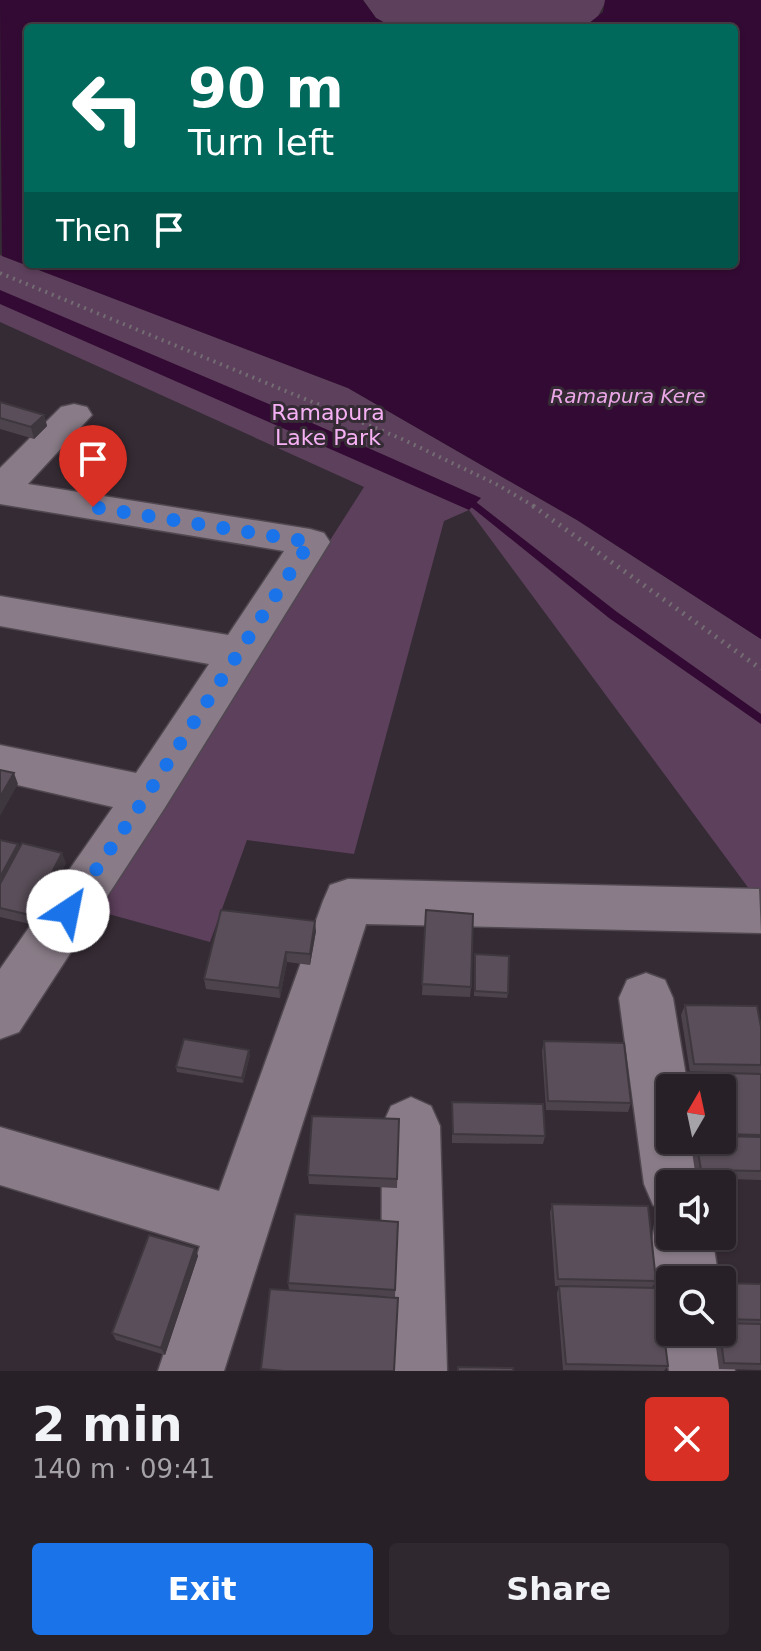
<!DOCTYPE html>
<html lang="en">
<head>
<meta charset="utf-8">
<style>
  :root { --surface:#282027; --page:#30282f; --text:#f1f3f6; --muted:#a5a3a7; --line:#443e44; --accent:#1a73e8 }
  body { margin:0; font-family:"DejaVu Sans",sans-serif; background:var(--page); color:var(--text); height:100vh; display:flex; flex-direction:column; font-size:30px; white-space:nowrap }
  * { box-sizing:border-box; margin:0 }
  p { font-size:26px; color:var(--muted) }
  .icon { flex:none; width:44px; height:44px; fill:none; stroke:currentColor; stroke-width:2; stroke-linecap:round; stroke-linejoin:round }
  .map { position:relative; height:1371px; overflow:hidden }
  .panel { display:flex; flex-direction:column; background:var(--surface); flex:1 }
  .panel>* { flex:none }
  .guide { position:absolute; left:24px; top:24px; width:714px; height:244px; border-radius:8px; box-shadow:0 2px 6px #0004,0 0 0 2px var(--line); background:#00695c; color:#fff; overflow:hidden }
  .needle { width:52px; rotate:9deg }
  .tools { position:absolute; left:656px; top:1074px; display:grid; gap:16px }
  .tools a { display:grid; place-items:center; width:80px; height:80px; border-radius:8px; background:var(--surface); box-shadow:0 2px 6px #0004,0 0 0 2px var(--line); font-size:40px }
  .pin { position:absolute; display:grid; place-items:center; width:68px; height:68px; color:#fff; margin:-82px -34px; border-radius:50% 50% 50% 0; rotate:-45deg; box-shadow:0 0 8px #0007 }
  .pin .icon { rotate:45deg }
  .me { position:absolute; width:88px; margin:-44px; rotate:34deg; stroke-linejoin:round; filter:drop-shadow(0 0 6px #0008) }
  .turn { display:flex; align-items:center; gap:28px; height:168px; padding:0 32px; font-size:36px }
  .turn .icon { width:104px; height:104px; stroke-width:2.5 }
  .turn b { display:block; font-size:56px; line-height:68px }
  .then { display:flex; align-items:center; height:76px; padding:0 32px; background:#0003; gap:16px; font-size:30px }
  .round { display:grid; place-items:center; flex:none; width:84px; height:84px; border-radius:8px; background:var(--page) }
  .head { display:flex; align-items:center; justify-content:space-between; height:136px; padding:0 32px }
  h1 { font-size:48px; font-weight:700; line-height:60px }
  .button { display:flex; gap:16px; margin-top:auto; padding:16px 32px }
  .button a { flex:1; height:92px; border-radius:8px; background:var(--accent); color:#fff; font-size:32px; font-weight:700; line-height:92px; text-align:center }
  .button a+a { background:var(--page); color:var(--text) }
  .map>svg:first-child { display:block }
  .green { fill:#5d405c }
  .water { fill:#330a33 }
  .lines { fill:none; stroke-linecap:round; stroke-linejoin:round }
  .stream { fill:#330a33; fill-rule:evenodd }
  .minor-casing { stroke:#504850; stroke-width:3 }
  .path-far1 { stroke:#746c73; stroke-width:4; stroke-dasharray:2 5; stroke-linecap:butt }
  .path { stroke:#746c73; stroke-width:5; stroke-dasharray:2 6; stroke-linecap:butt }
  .minor { fill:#897c88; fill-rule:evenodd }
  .wall { fill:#4d434d }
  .shaded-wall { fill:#3e373e }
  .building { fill:#594e59; stroke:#3e373e; stroke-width:2 }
  .route { stroke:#1a73e8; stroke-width:14; stroke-dasharray:0 25.2 }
  .labels { text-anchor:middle; stroke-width:6; stroke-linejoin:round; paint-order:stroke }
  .far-water-label { font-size:20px; font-style:italic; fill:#eca7e9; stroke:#352b34 }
  .park-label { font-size:22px; fill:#f6b1f4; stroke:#352b34 }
</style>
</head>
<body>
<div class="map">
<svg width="761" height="1371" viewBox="0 0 761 1371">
  <rect width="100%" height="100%" fill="#352b34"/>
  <path class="green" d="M363,0H605V3L596,20L583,28H394L376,18Z
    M0,255L348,388L577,520L761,639V905L469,510L444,521L354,854L247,840L210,942L94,910L364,487L0,322Z"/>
  <path class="water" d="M0,0H363L376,18L394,28H28V264H734V28H583L603,12L605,0H761V639L577,520L348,388L2,256Z
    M0,290L276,407L481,498L469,510L0,304Z"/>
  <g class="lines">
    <path class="stream" d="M462,496L476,502L617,612L761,714V724L609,618L470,506L457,499Z"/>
    <defs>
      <path id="minor" d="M74,404L87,407L92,415L28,484L310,529L324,533L330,542L164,809L19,1032L0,1039V969L113,807L0,781V745L136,773L209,664L0,626V596L228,635L284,551L0,504V468L61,407Z
        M348,879L759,889L761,933L366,924L224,1371H158L200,1246L0,1185V1127L219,1191L323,901L330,885Z
        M646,973L665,980L673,998L688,1088H670V1140H697L704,1184H670V1236H712L719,1280H670V1304L666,1302C653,1271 646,1246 659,1214L667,1211L653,1205L644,1184L619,998L627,980Z
        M411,1097L431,1106L440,1126L447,1371H381L382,1126L391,1106Z
        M670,1317V1332H722V1317L728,1332L735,1371H669L664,1332Z"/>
    </defs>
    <use href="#minor" class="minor-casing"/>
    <path class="path-far1" d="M0,273L402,439L498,485L537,508"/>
    <path class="path" d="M533,506L761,669"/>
    <use href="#minor" class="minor"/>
  </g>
  <path class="wall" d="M0,402L44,415L47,426L34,439L0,429Z
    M0,840L18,844L19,848L66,863L34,925L0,917Z
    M426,910L471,987L470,997L422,995Z
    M316,931L310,965L287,962L280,998L206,989L204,979Z
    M475,959L508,993L507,998L474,996Z
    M685,1005L761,1027V1180L696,1178L691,1145L692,1140H722V1088H684V1082L688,1072H690L681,1015Z
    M544,1041L631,1103L628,1112L546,1110L542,1051Z
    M250,1055L243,1083L177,1072L176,1067Z
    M452,1102L545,1136L543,1144L452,1143Z
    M399,1119L397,1188L309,1184L308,1175Z
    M552,1204L656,1281L652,1288L668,1366L664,1371L563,1370L557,1293L559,1286H555L550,1212Z
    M398,1222L395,1297L289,1290L288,1283Z
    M195,1248L198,1256L165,1355L116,1340L112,1333Z
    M722,1283L761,1284V1370L719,1369L714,1332H722Z"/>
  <path class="shaded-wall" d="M44,415L47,426L34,439L31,427Z
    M14,773L18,784L0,816V797Z
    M18,844L22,855L0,896V877Z
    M62,853L66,863L34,925L30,915Z
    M315,921L316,931L310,965V954Z
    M286,952L287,962L280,998L279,988Z
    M249,1050L250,1055L243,1083L242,1078Z
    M195,1248L198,1256L165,1355L161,1348Z"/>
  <path class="building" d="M0,402L44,415L31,427L0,418Z
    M0,770L14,773L0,797Z
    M0,840L18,844L0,877Z
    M22,843L62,853L30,915L0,908V884Z
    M221,910L315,921L310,954L286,952L279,988L204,979Z
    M426,910L473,914L471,987L422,984Z
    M475,954L509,956L508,993L475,991Z
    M685,1005L757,1006L761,1027V1065L694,1064Z
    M184,1039L249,1050L242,1078L176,1067Z
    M544,1041L624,1043L631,1103L548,1101Z
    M688,1072L761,1074V1135L722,1134V1088H690Z
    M452,1102L543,1104L545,1136L453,1134Z
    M312,1116L399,1119L397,1179L308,1175Z
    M722,1136L761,1137V1171L701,1170L696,1140H722Z
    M552,1204L648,1206L656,1281L558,1279Z
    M295,1214L398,1222L395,1290L288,1283Z
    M149,1235L195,1248L161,1348L112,1333Z
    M722,1283L761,1284V1320L723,1319Z
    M559,1286L658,1288L668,1366L566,1364Z
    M270,1289L398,1298L394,1371H284L261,1369Z
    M722,1323L761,1324V1364L724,1363L720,1332H722Z
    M458,1367L513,1368V1371H458Z"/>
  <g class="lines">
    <path class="route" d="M68,911L147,795L310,542L93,507"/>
  </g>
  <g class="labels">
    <g class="far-water-label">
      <text x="628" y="403">Ramapura Kere</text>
    </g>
    <g class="park-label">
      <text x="328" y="420">Ramapura<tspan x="328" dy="25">Lake Park</tspan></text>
    </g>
  </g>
</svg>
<div class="tools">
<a><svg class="needle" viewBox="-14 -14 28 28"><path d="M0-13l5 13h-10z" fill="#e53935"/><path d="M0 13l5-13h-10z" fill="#a5a3a7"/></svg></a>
<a><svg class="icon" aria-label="sound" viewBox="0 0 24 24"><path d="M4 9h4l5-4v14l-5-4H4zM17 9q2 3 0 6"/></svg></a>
<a><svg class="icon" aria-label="search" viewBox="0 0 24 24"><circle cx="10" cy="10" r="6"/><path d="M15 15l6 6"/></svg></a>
</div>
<div class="pin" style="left:93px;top:507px;background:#d93025"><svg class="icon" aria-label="arrive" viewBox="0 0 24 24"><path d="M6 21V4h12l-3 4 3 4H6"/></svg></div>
<svg class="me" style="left:68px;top:911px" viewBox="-20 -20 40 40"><circle r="19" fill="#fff"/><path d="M0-13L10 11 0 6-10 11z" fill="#1a73e8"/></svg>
<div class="guide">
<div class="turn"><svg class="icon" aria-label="left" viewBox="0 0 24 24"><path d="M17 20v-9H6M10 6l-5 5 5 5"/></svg><div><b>90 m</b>Turn left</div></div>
<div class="then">Then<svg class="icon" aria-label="arrive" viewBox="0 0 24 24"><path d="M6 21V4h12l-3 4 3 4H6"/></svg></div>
</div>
</div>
<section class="panel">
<div class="head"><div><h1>2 min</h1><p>140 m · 09:41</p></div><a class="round" style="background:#d93025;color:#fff"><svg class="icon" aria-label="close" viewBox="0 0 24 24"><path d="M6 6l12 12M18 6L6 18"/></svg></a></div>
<div class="button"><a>Exit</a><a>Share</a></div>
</section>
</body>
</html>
